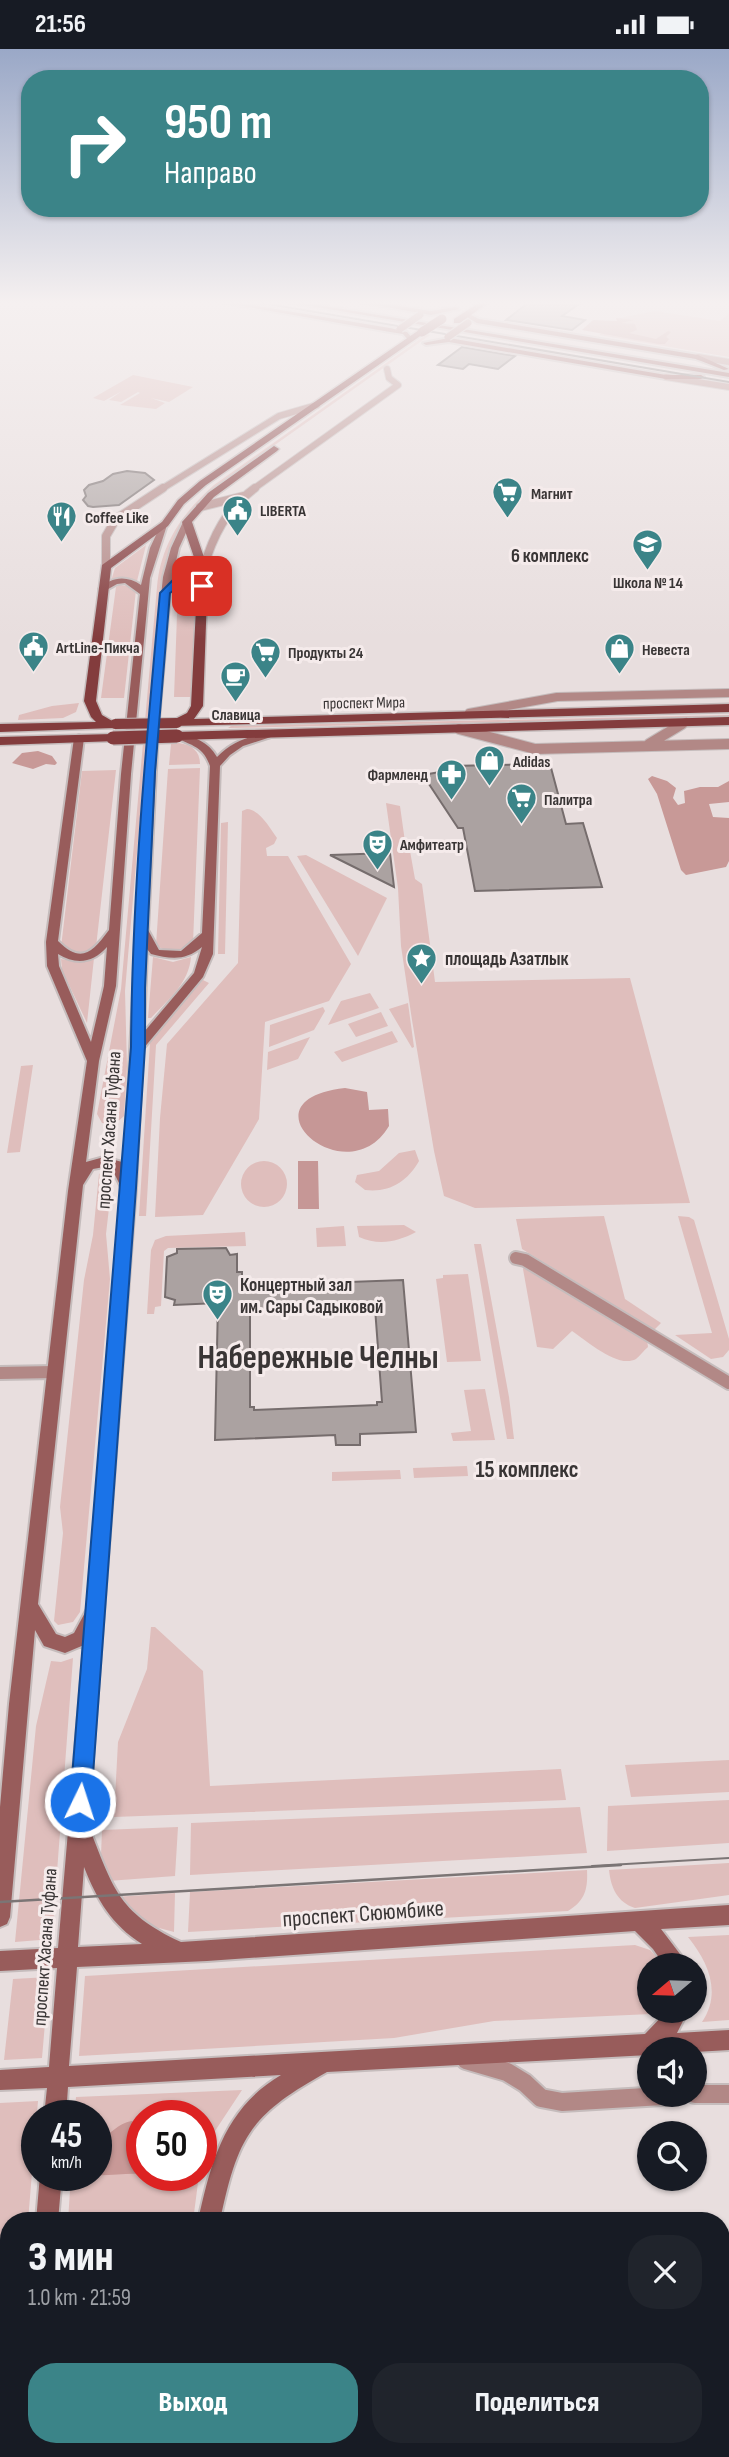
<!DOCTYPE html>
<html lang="ru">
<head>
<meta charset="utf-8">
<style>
  :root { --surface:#171b24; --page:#20242c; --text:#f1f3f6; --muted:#9ea1a6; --accent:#3b8488 }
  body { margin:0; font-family:"Sofia Sans Condensed",sans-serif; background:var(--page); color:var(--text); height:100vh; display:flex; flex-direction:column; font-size:26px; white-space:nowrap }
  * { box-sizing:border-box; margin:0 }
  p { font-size:23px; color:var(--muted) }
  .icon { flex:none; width:38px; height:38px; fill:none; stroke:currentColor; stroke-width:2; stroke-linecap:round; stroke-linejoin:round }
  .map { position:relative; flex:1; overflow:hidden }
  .drawer { position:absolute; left:0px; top:2163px; width:730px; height:245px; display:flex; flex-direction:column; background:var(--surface); border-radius:28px 28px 0 0; box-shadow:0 2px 5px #0004 }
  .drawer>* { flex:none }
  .hud { position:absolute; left:21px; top:21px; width:688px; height:147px; border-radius:28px; box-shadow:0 2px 5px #0004; background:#3b8488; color:#fff; overflow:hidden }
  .needle { width:46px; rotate:251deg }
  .buttons { position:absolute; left:637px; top:1904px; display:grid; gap:14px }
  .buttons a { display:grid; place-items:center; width:70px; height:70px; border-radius:50%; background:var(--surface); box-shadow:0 2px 5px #0004; font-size:35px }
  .speed { position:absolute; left:21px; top:2051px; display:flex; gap:14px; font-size:35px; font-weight:700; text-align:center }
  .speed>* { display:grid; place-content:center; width:91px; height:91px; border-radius:50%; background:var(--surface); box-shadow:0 2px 5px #0004; line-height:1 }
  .speed small { font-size:18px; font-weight:400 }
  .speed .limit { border:10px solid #d22; background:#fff; color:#111 }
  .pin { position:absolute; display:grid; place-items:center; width:60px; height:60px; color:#fff; margin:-30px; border-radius:14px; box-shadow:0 4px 10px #0006 }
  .me { position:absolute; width:77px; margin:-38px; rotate:4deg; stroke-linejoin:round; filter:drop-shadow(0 0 5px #0008) }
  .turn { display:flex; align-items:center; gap:24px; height:147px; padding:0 28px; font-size:32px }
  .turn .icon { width:91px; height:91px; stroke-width:2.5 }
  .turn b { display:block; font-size:49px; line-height:60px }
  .round { display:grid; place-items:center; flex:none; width:74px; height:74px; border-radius:28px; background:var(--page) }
  .summary { display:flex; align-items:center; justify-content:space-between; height:119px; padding:0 28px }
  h1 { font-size:42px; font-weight:800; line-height:52px }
  .action { display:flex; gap:14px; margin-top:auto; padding:14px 28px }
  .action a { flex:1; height:80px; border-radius:28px; background:var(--accent); color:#fff; font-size:28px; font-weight:800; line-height:80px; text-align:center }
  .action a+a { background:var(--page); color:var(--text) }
  .status { display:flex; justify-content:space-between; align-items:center; height:49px; padding:0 35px; background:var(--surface); direction:ltr }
  .status svg { height:19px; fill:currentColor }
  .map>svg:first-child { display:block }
  .green { fill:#dfbebc }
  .forest { fill:#c89997 }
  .water { fill:#c69796 }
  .building { fill:#aba2a1; stroke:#766d6d; stroke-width:2; fill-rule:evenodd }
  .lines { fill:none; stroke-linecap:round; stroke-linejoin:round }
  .street-far4-casing { stroke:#c5bcbc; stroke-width:8 }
  .street-far3-casing { stroke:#c5bcbc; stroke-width:10 }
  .street-far2-casing { stroke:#c5bcbc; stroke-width:12 }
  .street-far1-casing { stroke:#c5bcbc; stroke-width:16 }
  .street-casing { stroke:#c5bcbc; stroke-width:22 }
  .secondary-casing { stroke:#c5bcbc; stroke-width:4 }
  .primary-casing { stroke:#c5bcbc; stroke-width:3 }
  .street-far4 { stroke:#b28886; stroke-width:6 }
  .street-far3 { stroke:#b28886; stroke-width:8 }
  .street-far2 { stroke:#b28886; stroke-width:10 }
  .street-far1 { stroke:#b28886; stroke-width:12 }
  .street { stroke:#b28886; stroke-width:18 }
  .secondary { fill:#985c5b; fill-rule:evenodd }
  .primary { fill:#833c3d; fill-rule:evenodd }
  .tram-far1 { stroke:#7b7575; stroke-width:2 }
  .tram { stroke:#7b7575; stroke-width:2.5 }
  .secondary-bridge-casing { stroke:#c5bcbc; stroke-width:9; stroke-linecap:butt }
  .primary-bridge-far2-casing { stroke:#c5bcbc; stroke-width:10; stroke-linecap:butt }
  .primary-bridge-far1-casing { stroke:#c5bcbc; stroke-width:12; stroke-linecap:butt }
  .primary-bridge-casing { stroke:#c5bcbc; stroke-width:16; stroke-linecap:butt }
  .secondary-bridge { stroke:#985c5b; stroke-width:7 }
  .primary-bridge-far2 { stroke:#833c3d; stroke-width:9 }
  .primary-bridge-far1 { stroke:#833c3d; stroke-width:10 }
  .primary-bridge { stroke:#833c3d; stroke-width:13 }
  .route { fill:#1a73e8; stroke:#114b97; stroke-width:2 }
  .labels { text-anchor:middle; stroke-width:6; stroke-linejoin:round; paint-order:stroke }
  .far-poi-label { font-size:16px; font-weight:bold; fill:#393535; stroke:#f5ebeb; text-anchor:start }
  .far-street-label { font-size:16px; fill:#393535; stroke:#f5ebeb }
  .far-quarter-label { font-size:19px; font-weight:bold; fill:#393535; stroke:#f5ebeb }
  .poi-label { font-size:19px; font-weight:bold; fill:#393535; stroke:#f5ebeb; text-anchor:start }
  .street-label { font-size:19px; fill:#393535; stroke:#f5ebeb }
  .quarter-label { font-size:23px; font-weight:bold; fill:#393535; stroke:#f5ebeb }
  .near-street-label { font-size:23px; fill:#393535; stroke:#f5ebeb }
  .town-label { font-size:33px; font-weight:bold; fill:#393535; stroke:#f5ebeb }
</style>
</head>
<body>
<div class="status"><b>21:56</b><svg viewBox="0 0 49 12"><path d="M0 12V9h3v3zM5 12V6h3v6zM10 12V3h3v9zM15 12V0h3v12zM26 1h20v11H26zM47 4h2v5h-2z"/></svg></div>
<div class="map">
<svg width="729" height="2408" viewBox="0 0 729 2408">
  <rect width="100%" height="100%" fill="#e8dede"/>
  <path class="green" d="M655,262L720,272L729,264V308L599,286L620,269Z
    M427,285L430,286L217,437C185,465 166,496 160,538L125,942L127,1017L124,1067L115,1075L102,1074L97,1065L121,940L157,538C161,495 182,464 214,436Z
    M133,326L193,338L169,353L151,349L165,354L156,360L120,356L140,344L138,343L121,353L109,351L122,342L104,352L93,349Z
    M146,496L137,532L123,530L111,532L115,519Z
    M184,535L199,539L194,648H174L178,539Z
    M119,536L129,537L136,541L124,649H101L116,538Z
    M79,654L76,663L63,669L18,671L19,666L52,657Z
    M729,666V668L228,679L231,677Z
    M179,694C192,696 200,702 200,715L169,716L171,695Z
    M200,719L193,894C180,905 170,906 156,896L168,720Z
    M116,721L96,898L77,906L61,898L82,722Z
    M386,754L400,757L406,800L410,802L415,830L422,835L435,933L630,929L690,1154L475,1159L444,1147L434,1102L412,971L401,897L398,839Z
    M247,760C260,761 270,779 277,789L274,795L266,799L267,807H288L351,915L329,952L265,973L259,1070L203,1166L155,1168L160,1069L167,995L238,914L242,762Z
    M228,773L225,905H218L221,774Z
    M306,806L387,849L358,907L297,807Z
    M153,908L173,913L191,908C189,934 168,951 151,969H148Z
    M94,909L87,974L62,921L61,910L77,913Z
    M203,931L209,934L156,996L146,1167H139L150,994L156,984Z
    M370,944L379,959L328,976L341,952Z
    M408,954L414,998L412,999L389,960Z
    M323,958L325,962L314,981L269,998L270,976Z
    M381,963L388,977L356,988L348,975Z
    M392,982L398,993L342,1013L334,1003Z
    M310,988L298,1010L267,1021L268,1003Z
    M33,1016L20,1103L7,1104L21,1017Z
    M415,1101L419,1112C407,1133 389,1144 365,1141L355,1133L357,1126L379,1122L399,1104Z
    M241 1135a23 23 0 1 1 46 0a23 23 0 1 1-46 0Z
    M106,1121L113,1124L106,1185L110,1230L80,1563L73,1573L58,1576L54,1572L63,1484L60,1458L84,1231L93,1186L99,1125Z
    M604,1167L625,1250L661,1274L654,1281L522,1200L516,1170Z
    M678,1167L689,1168L694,1171L729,1290V1301L723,1308L711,1310L675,1286L712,1284Z
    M404,1176L416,1183C397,1193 379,1197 359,1188L357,1177Z
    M344,1177L346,1197L317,1198L316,1179Z
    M245,1183L246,1197L168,1199L164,1202L161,1257L155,1258L154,1265H147L151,1201L155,1191L166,1187Z
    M474,1195H481L509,1348L514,1390H507Z
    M525,1217L647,1291L648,1298C644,1301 640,1307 636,1310C618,1320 587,1292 572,1282L553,1300L537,1298L523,1220Z
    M468,1225L481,1312L447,1313L436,1230L443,1229V1226Z
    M485,1340L495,1391L453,1392L451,1384L471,1382L464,1341Z
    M467,1417L468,1427L414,1429L413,1419Z
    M400,1421L401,1430L332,1432V1423Z
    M151,1578H155L203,1622L210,1737L561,1720L566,1751L114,1768L118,1693L147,1620Z
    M73,1609L52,1890L15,1893L36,1677L51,1612L61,1613Z
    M729,1711V1743L631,1748L625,1716Z
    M729,1751V1794L607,1802L608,1757Z
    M580,1758L587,1804L190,1826L191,1774Z
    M178,1778L175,1827L108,1832L101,1806L102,1781Z
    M729,1814V1846L635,1859C617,1853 611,1839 609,1821Z
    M587,1821C588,1840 585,1852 568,1862L188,1883L190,1843Z
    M175,1844L174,1883L144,1875L115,1848Z
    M729,1886V1971L702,1973C722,1943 708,1913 688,1888Z
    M635,1896L650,1901L665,1916H649V1962H658L651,1965L494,1972L394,1989L79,2007L85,1927Z
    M49,1928L42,2009L4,2011L13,1930Z
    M242,2041L215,2082L201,2119V2067H142V2126H199L193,2172H68L71,2126H96V2067H74L76,2048Z
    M38,2052L28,2172H9V2399L8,2408H0V2054Z
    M53,2399H185V2408H53Z"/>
  <path class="forest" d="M616,269L634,271L621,274L635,275L637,281L629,284L656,290L668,282L671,283L666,288L669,290L665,295H659L582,281L593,271L617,272Z
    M38,702L52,707L57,714L55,716L46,715L33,720L12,714L22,704Z
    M652,727L667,732L676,739L673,749L678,756L685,754L684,742L700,738H718L729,732V753L709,755L713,768L729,769V812L726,818L686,826L681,821L657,745L648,730Z
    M132,2072L142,2078V2125C125,2124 109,2127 93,2126H96V2091C111,2087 117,2074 132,2072Z"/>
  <path class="water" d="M345,1039L367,1043L369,1061L388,1060L389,1077C347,1148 236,1051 345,1039Z
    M298,1112H318L319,1160H298Z"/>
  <path class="building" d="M529,253H582L562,267L585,271L572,281L506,271Z
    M462,298L515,307L498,320L469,315L463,320L438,316Z
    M127,422L145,424L154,431L119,456L93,458L88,457L83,451L86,447L84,441L89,436L103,432L113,425Z
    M550,715L566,775L583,774L602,838L475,842L463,779H458L423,726L451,721L450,717Z
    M390,804L394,838L330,806Z
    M226,1199L230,1206L237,1205V1223H242V1237L403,1231L416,1383L360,1385V1396H336L335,1386L215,1391L218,1254L174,1256L175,1251L165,1248L167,1208L177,1204V1200ZM371,1256V1259H375L382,1353H377V1356L254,1361V1358H250V1264H254V1261Z"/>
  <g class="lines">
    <defs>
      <path id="street-far4" d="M698,308L729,313
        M666,328L729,338
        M160,441L279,367L317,356
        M252,441L398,336L389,329L387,320"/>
      <path id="street-far3" d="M200,458L244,447
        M106,518V487L116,470L163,439
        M203,520C213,487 226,460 255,439
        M469,664L557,648L729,644
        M679,677L686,673"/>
      <path id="street-far2" d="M459,680L535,700L729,695
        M649,695L682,675"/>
      <path id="street-far1" d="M516,1209L525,1211L729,1334
        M0,1324L54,1323"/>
      <path id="street" d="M466,2011L507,2023L525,2034L541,2049L562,2053L679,2046
        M695,2045H729"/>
      <path id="secondary" d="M220,253H233L390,279L407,283L414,291L409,292L403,285L390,283Z
        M287,253H300L729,324V328Z
        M359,253H372L431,262L456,258L459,260L431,266Z
        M467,264L479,270L698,306L729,320L724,321L696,310L477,274L465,267Z
        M449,289L666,326H701L704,328L701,330H666L449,293L426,296L423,294Z
        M187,471L191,473L179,499L171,535C183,527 196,528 207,537L203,540L184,534L170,544L158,681L148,881L159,901L181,902L202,884L210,717C203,696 189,696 172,687L177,684C194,688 208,692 217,708C232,692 250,687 272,683L277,686L243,697L230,706L220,717L213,905L203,928L143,1000L136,1139L88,1776C113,1837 116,1863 181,1893L729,1856V1876L661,1880L683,1909L686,1916H664L653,1900L635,1882L207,1912L77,1918L69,2017L645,1985L667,1962H688L677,1984L729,1981V2001L695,2003V2000H649V2006L327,2023C250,2066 238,2087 220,2172H198C211,2112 225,2059 281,2026L68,2038L66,2067H44L47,2039L0,2041V2021L49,2018L57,1919L0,1922V1902L58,1899L84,1596L65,1604L44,1597L35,1581L10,1868L7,1875L0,1878V1758L9,1655L68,1142L87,1012L47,917L46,893L74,689L79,686L84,689L58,892C81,915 92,904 109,881L121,725L140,545L125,534L117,535L103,543L99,540C111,528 126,526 141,536L150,499L162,473H168L150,529L131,725L116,937L99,1012L86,1113L104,1108L122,1113L124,1116L143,757L155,604L163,528L171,499L183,473ZM107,898L104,937L91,993L59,917L58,905C76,916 93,914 107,898ZM202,898L194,924L144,983L147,900L151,905C171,910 185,912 202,898ZM104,1118L112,1120L122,1140L87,1560L74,1584L65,1588L56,1585L38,1555L83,1136L93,1120ZM84,1818C97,1851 112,1876 142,1895L78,1898Z
        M40,2126H62L58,2172H36Z
        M20,2399H44V2408H20Z
        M196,2399H220V2408H196Z"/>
      <path id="primary" d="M480,253H489L460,274H454V270Z
        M419,281L426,283L206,436L184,455L168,477L111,519L96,652L102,666L114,673V679L0,683V675L96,673L91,668L84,652L102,516L162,473L178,451L200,432Z
        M274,397L279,400L277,402L214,448L192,473L208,520L203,657L194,670L729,655V663L173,677V671L187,664L191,657L198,520L182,473L208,444Z
        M729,668V676L177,691L171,687L177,683Z
        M113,685L119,689L117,692L0,696V688Z"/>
    </defs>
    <use href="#street-far4" class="street-far4-casing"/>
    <use href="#street-far3" class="street-far3-casing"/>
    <use href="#street-far2" class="street-far2-casing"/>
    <use href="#street-far1" class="street-far1-casing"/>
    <use href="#street" class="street-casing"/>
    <use href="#secondary" class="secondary-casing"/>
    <use href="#primary" class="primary-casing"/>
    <use href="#street-far4" class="street-far4"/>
    <use href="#street-far3" class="street-far3"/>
    <use href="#street-far2" class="street-far2"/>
    <use href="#street-far1" class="street-far1"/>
    <use href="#street" class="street"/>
    <use href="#secondary" class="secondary"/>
    <use href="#primary" class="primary"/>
    <path class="tram-far1" d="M256,253L729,333
      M592,1817L729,1809"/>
    <path class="tram" d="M0,1853L621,1816"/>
    <defs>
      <path id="secondary-bridge" d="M400,280L420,266
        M448,288L468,274"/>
      <path id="primary-bridge-far2" d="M422,283L442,270"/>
      <path id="primary-bridge-far1" d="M115,675L177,674"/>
      <path id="primary-bridge" d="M113,689L177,687"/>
    </defs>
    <use href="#secondary-bridge" class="secondary-bridge-casing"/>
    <use href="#primary-bridge-far2" class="primary-bridge-far2-casing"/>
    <use href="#primary-bridge-far1" class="primary-bridge-far1-casing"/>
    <use href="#primary-bridge" class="primary-bridge-casing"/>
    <use href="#secondary-bridge" class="secondary-bridge"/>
    <use href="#primary-bridge-far2" class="primary-bridge-far2"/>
    <use href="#primary-bridge-far1" class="primary-bridge-far1"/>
    <use href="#primary-bridge" class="primary-bridge"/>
  </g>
  <linearGradient id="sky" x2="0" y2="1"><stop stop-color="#9aa8c7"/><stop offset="0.43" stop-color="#f5f0f0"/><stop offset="1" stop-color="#f5f0f0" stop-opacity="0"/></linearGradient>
  <rect width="729" height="590" fill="url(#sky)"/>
  <path class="route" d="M184,528L197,529L207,537L202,540L184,534L170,544L155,723L145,939V998L136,1139L91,1753L88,1760L80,1763L73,1760L70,1753L131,998C132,846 146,695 160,544L173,531Z"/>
  <defs>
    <symbol id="supermarket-pin" viewBox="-11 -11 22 30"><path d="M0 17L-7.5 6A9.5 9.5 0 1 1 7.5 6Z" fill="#3b8488" stroke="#f5ebeb"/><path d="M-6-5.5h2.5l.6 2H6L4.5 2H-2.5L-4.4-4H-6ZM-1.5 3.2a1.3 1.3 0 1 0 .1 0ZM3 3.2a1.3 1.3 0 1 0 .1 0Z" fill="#fff"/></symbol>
    <symbol id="civic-pin" viewBox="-11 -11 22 30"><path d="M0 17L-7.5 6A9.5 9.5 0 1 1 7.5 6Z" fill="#3b8488" stroke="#f5ebeb"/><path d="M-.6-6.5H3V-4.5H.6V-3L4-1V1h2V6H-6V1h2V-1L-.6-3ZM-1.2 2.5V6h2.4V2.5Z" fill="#fff"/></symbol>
    <symbol id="restaurant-pin" viewBox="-11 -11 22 30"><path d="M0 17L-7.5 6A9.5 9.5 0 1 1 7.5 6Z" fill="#3b8488" stroke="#f5ebeb"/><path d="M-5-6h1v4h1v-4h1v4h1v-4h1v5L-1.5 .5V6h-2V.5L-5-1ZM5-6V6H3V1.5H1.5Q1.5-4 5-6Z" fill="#fff"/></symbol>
    <symbol id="school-pin" viewBox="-11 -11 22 30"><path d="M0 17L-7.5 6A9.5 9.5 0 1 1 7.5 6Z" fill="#3b8488" stroke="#f5ebeb"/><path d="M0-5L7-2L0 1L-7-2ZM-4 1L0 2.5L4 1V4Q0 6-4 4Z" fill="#fff"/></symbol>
    <symbol id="shop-pin" viewBox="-11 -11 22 30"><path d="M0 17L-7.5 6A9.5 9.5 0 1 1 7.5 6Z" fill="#3b8488" stroke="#f5ebeb"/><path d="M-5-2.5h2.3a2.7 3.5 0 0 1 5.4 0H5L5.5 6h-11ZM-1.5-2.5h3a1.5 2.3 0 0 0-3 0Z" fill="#fff"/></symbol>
    <symbol id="cafe-pin" viewBox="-11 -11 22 30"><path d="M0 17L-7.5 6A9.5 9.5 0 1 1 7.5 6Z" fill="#3b8488" stroke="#f5ebeb"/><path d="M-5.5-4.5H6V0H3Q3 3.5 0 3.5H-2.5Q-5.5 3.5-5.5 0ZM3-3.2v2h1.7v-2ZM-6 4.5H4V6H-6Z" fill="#fff"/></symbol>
    <symbol id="pharmacy-pin" viewBox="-11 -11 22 30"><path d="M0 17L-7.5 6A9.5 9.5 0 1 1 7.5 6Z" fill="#3b8488" stroke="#f5ebeb"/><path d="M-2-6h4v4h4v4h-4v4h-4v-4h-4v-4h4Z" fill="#fff"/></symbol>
    <symbol id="theatre-pin" viewBox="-11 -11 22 30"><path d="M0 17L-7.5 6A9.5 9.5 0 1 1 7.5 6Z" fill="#3b8488" stroke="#f5ebeb"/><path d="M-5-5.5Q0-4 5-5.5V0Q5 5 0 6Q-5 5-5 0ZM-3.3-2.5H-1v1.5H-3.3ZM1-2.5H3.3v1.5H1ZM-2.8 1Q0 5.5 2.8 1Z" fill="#fff"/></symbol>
    <symbol id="sight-pin" viewBox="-11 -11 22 30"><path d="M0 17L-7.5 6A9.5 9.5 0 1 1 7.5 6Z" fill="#3b8488" stroke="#f5ebeb"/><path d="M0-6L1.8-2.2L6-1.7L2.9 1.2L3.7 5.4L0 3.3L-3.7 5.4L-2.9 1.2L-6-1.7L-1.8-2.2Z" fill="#fff"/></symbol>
  </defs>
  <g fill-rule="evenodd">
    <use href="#supermarket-pin" x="490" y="426" width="35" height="47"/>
    <use href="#civic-pin" x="220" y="444" width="35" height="47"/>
    <use href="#restaurant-pin" x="44" y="450" width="35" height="47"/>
    <use href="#school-pin" x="630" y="478" width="35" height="47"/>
    <use href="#civic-pin" x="16" y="580" width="35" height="47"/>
    <use href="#shop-pin" x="602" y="582" width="35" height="47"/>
    <use href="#supermarket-pin" x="248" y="586" width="35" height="47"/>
    <use href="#cafe-pin" x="218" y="610" width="35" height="47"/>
    <use href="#shop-pin" x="472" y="694" width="35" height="47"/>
    <use href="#pharmacy-pin" x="434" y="708" width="35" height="47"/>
    <use href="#supermarket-pin" x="504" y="732" width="35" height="47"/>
    <use href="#theatre-pin" x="360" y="778" width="35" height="47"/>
    <use href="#sight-pin" x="404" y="892" width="35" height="47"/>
    <use href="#theatre-pin" x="200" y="1228" width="35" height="47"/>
  </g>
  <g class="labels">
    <g class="far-poi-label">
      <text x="531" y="450">Магнит</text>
      <text x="260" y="467">LIBERTA</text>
      <text x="85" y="474">Coffee Like</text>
      <text x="648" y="539" text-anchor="middle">Школа № 14</text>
      <text x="56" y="604">ArtLine-Пикча</text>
      <text x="642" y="606">Невеста</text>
      <text x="288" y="609">Продукты 24</text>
      <text x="236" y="671" text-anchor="middle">Славица</text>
      <text x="513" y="718">Adidas</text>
      <text x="428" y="731" text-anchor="end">Фармленд</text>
      <text x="544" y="756">Палитра</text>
      <text x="400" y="801">Амфитеатр</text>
    </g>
    <g class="far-street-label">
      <text transform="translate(364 653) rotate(-1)" y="6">проспект Мира</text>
    </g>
    <g class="far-quarter-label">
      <text x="550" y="513">6 комплекс</text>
    </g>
    <g class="poi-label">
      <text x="445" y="916">площадь Азатлык</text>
      <text x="240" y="1242">Концертный зал<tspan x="240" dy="22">им. Сары Садыковой</tspan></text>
    </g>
    <g class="street-label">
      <text transform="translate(108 1081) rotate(-86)" y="7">проспект Хасана Туфана</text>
      <text transform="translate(44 1898) rotate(-86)" y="7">проспект Хасана Туфана</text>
    </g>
    <g class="quarter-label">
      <text x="527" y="1428">15 комплекс</text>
    </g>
    <g class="near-street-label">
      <text transform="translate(363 1864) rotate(-4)" y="8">проспект Сююмбике</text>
    </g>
    <g class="town-label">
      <text x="318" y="1319">Набережные Челны</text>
    </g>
  </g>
</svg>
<div class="buttons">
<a><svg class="needle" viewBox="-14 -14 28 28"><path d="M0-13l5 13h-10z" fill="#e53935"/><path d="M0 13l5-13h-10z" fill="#9ea1a6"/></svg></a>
<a><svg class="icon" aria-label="sound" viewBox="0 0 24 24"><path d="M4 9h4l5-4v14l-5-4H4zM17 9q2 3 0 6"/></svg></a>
<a><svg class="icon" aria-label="search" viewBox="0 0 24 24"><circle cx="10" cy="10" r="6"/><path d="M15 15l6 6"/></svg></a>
</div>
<div class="speed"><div>45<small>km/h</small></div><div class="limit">50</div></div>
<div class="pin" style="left:202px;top:537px;background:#d93025"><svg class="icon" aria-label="arrive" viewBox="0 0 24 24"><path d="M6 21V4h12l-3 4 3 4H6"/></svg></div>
<svg class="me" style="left:80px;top:1753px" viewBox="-20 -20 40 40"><circle r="17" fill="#1a73e8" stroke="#fff" stroke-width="3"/><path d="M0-11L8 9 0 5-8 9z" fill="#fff"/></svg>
<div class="hud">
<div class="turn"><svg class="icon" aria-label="right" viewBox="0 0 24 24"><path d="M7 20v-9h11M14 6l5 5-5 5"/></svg><div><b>950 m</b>Направо</div></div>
</div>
<section class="drawer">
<div class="summary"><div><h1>3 мин</h1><p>1.0 km · 21:59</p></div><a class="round"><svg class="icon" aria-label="close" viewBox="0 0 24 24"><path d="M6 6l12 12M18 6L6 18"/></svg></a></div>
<div class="action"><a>Выход</a><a>Поделиться</a></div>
</section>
</div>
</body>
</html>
